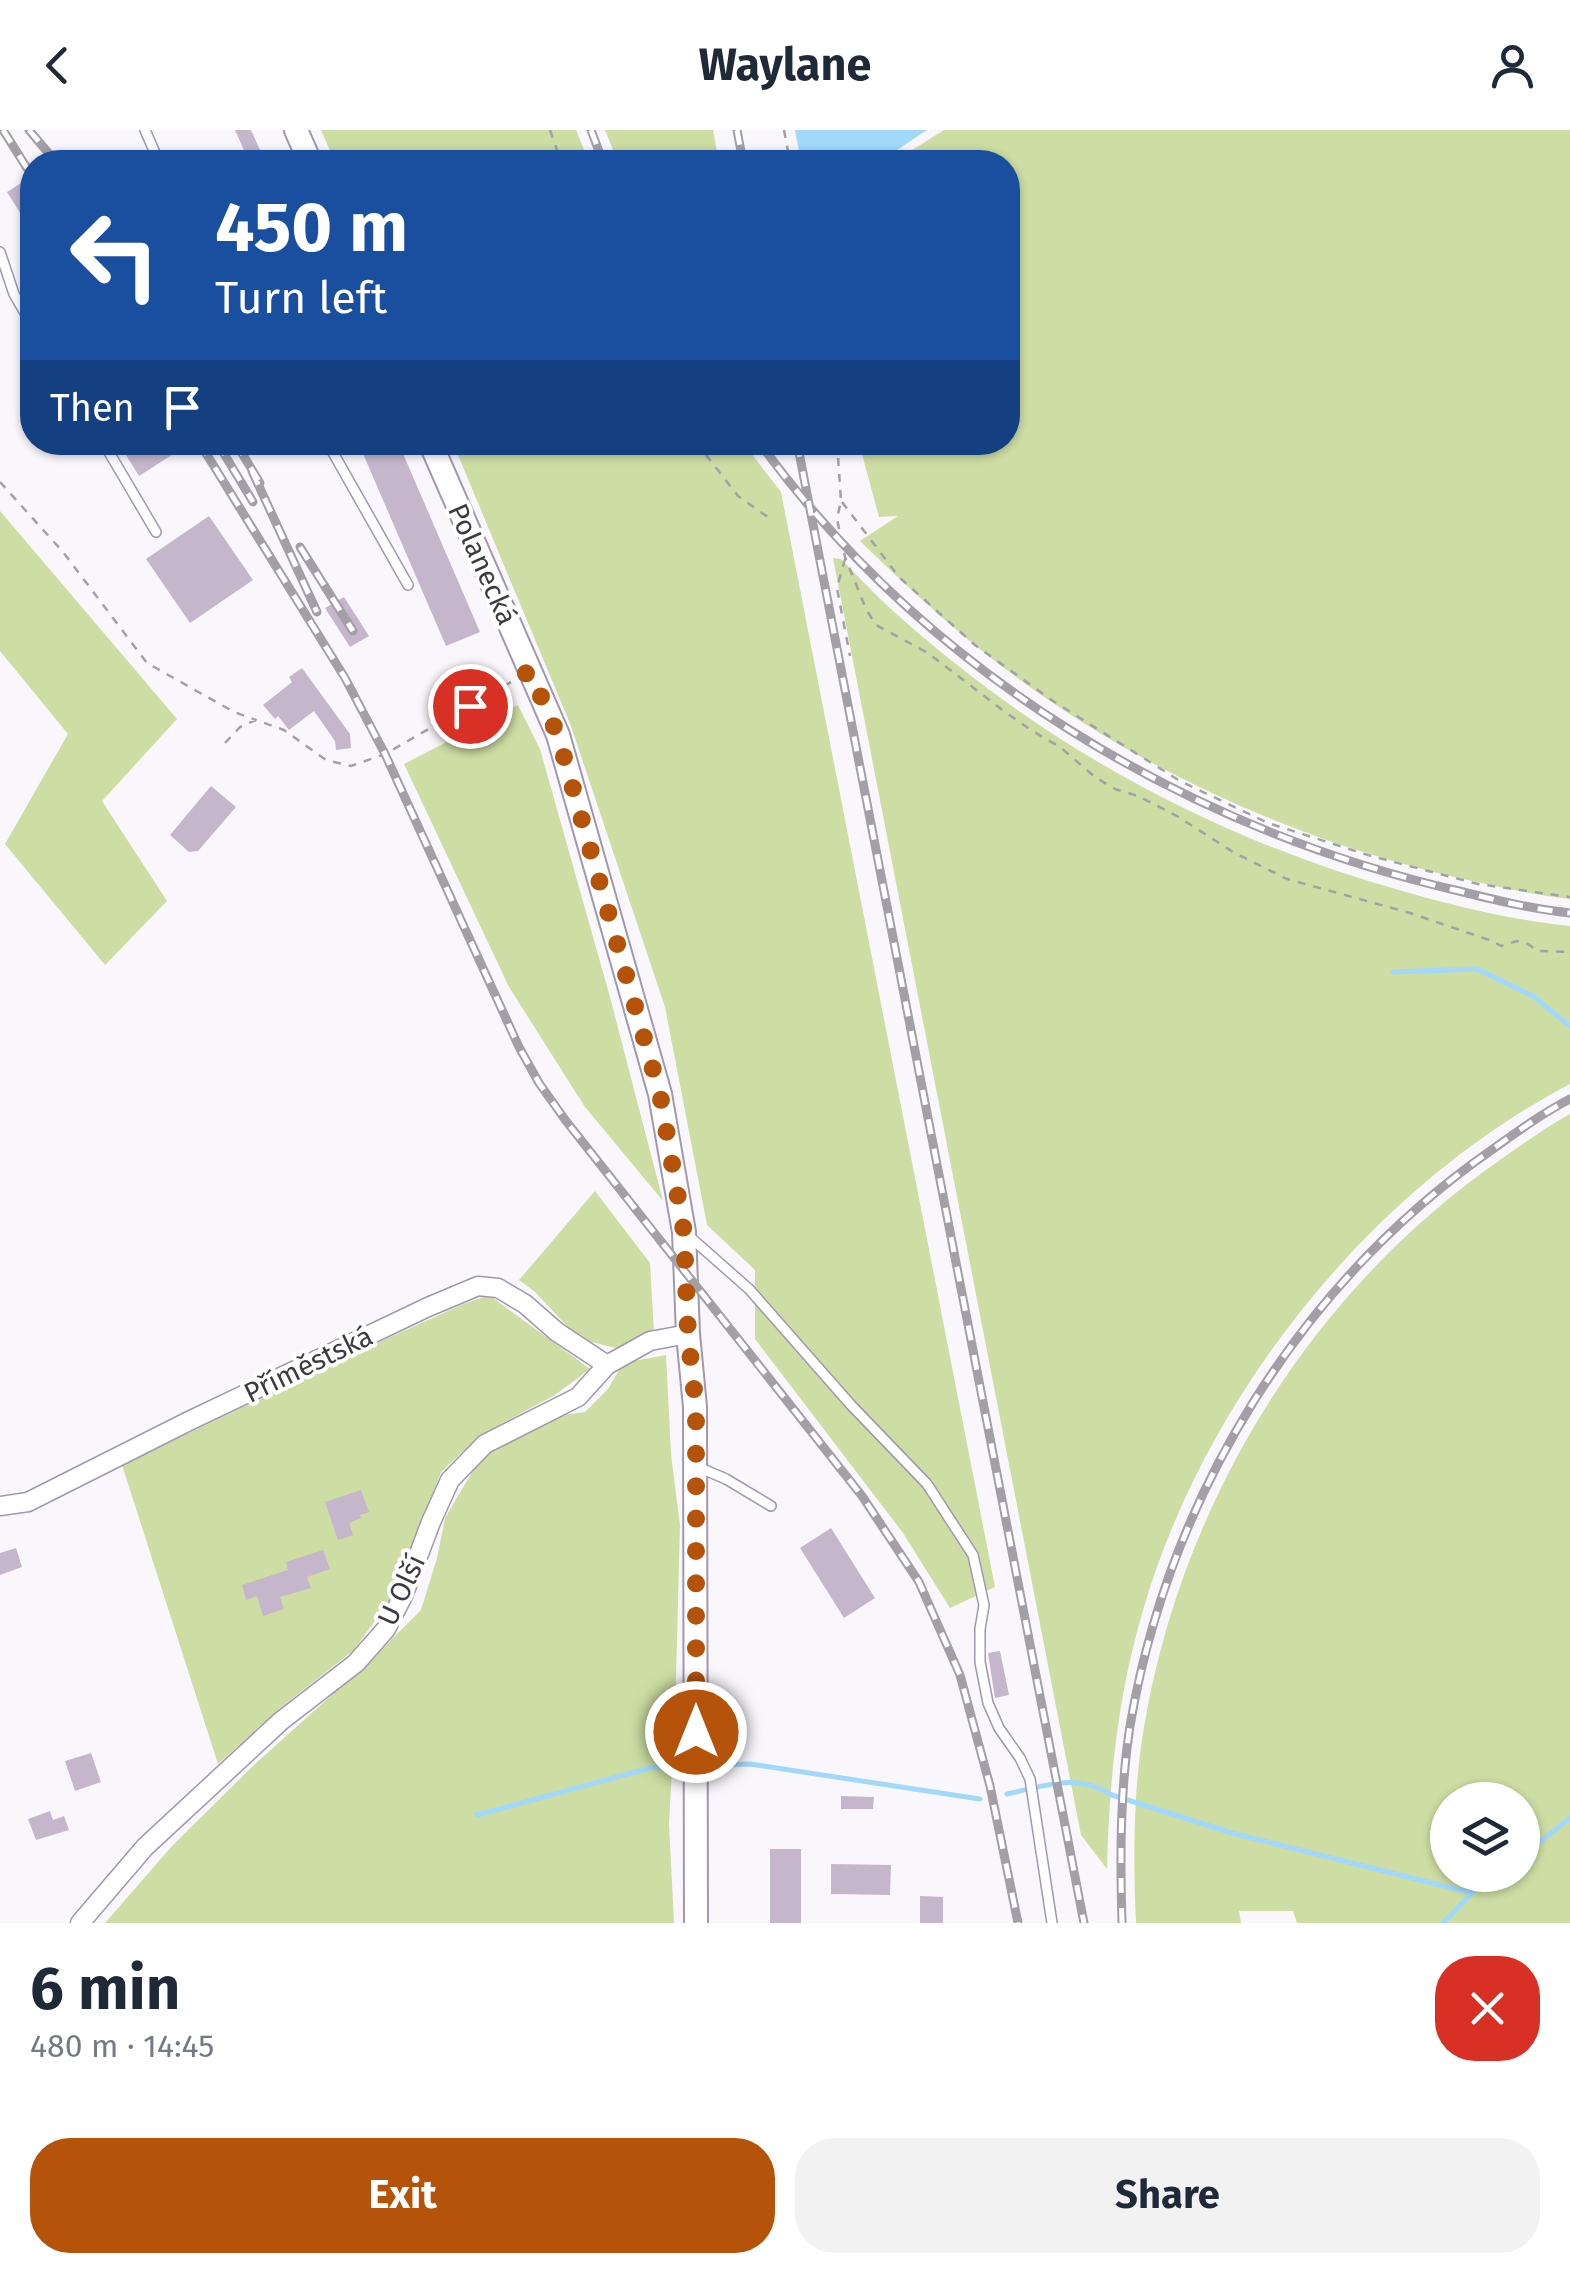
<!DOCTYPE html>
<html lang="en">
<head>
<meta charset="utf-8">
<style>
  :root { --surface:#fff; --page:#f2f2f3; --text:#1f2937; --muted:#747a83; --accent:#b45309 }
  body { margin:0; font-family:"Fira Sans",sans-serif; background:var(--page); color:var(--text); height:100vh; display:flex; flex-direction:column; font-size:38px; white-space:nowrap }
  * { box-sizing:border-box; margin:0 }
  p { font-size:32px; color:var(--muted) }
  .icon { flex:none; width:55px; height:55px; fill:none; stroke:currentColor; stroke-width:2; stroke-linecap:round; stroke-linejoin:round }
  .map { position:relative; height:1793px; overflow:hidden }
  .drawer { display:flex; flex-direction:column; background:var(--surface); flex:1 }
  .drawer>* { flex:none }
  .guide { position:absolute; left:20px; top:20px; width:1000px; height:305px; border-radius:40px; box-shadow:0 2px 8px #0004; background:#1a4fa0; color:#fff; overflow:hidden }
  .buttons { position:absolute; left:1430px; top:1652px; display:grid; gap:20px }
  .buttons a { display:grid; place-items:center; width:110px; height:110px; border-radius:50%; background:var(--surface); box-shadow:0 2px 8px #0004; font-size:50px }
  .pin { position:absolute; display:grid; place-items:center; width:85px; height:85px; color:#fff; margin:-42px; border:5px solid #fff; border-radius:50%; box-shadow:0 2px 10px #0007 }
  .me { position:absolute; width:110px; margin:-55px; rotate:0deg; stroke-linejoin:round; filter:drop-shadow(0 0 8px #0008) }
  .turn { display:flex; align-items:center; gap:35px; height:210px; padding:0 30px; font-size:45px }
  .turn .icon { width:130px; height:130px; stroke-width:2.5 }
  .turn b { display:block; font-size:70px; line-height:85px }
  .then { display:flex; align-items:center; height:95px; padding:0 30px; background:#0003; gap:20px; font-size:38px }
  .round { display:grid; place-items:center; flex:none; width:105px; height:105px; border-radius:40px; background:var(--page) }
  .headline { display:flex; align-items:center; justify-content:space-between; height:170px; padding:0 30px }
  h1 { font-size:60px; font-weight:700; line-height:75px }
  .action { display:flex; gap:20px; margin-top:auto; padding:20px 30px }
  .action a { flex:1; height:115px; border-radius:40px; background:var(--accent); color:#fff; font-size:40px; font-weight:700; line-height:115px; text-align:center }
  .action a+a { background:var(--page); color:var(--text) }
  header { display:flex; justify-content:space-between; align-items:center; height:130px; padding:0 30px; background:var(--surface); font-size:45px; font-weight:700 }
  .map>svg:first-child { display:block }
  .green { fill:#cddda3; fill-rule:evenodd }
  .water { fill:#a2d8fb }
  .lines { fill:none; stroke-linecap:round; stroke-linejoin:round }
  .stream { stroke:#a2d8fb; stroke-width:5 }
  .building { fill:#c5b6cc }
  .lane-casing { stroke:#a198ae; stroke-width:12 }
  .street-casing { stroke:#a198ae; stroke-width:21 }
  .secondary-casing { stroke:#a198ae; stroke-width:26 }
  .path { stroke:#a3a0a7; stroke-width:2.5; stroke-dasharray:8 8; stroke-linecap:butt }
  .lane { stroke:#fff; stroke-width:9 }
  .street { stroke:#fff; stroke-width:18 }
  .secondary { stroke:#fff; stroke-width:22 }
  .rail-casing { stroke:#a29fa7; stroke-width:9 }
  .rail { stroke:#fff; stroke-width:5; stroke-dasharray:15; stroke-linecap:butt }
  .route { stroke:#b45309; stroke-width:18; stroke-dasharray:0 32.4 }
  .labels { text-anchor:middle; stroke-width:8; stroke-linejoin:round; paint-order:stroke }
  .street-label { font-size:28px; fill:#3e3a44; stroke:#fff }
</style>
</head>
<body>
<header><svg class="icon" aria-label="back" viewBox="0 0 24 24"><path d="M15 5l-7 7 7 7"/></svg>Waylane<svg class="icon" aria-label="person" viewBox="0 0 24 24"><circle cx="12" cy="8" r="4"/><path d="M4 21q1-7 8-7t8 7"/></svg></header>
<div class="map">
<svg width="1570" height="1793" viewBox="0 0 1570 1793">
  <rect width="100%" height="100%" fill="#f9f7fc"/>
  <path class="green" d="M321,0H576L589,32H335Z
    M605,0H713L719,32H618Z
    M944,0H1570V769C1532,765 1495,756 1459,748C1279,707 1108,625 966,508C929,477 894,444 860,411L898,386L879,387L859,313L1008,312V32H893Z
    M453,313H743L781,362L995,1457L950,1478L903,1403L755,1209V1140L707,1095L665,877L571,596Z
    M0,381L177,589L102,671L167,771L105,835L5,714L68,604L0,521Z
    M833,428L841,429C861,449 880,470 901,488C1047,617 1211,707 1399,760C1454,776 1512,790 1570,796V954C1372,1058 1207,1263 1144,1477C1118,1563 1109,1650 1107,1739L1081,1705Z
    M518,575L540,619L610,867L663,1071L585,977L509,857L404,634Z
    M1570,984V1793H1297L1293,1781H1239L1241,1793H1136C1133,1728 1133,1662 1144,1597C1182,1371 1311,1161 1500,1030C1523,1014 1546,997 1570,984ZM1522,1670V1745H1448V1670Z
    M595,1061L650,1133L654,1202L620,1219L579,1209L535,1162L519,1150Z
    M489,1165L590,1239L555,1265L501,1294L462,1322L441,1342L396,1461L354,1520L279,1579L218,1634L122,1335L384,1210L461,1175Z
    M666,1225L671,1324L680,1395L675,1585L669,1694L674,1793H105L172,1716L255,1634L373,1528L421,1480L437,1428L445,1388L481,1327L562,1285L585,1282L608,1259L623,1233Z"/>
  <path class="water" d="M795,0H927L879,32H801Z"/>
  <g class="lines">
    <path class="stream" d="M1393,842L1477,839L1533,866L1570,896
      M716,1635L750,1634L980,1669
      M1007,1664C1045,1656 1076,1642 1112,1665L1232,1703L1472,1763
      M477,1685L650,1638L666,1637
      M1522,1726L1570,1688
      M1443,1793L1472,1763L1496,1745"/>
  </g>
  <path class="building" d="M235,0H251L261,22L247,27Z
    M26,50L32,61V102L7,62Z
    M118,312H192L139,346Z
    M358,312H398L480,502L446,516Z
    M209,386L253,450L190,493L146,429Z
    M344,467L369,506L350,517L325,478Z
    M302,538L350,604L351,618L336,620L335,611L314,581L289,600L278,586L275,589L263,575L292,552L289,547Z
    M211,656L236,677L198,721L189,722L170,705Z
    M361,1360L369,1382L360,1385L361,1388L349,1393L353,1405L338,1410L325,1372Z
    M831,1398L875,1468L844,1488L800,1418Z
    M16,1418L22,1437L0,1445V1423Z
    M323,1420L330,1439L307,1447L311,1458L280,1467L284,1479L263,1486L257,1466L246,1470L242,1455L288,1440L286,1432Z
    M1000,1521L1009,1565L995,1568L988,1523Z
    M91,1623L101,1652L75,1661L65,1631Z
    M841,1666L874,1667L873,1679H841Z
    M50,1681L53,1690L64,1686L69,1700L36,1710L28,1689Z
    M770,1719H801V1793H770Z
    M831,1734L891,1735L890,1765L831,1764Z
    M920,1766L943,1767V1793H920Z"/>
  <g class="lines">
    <defs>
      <path id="lane" d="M145,0L159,32
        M0,122L14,164L32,195
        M103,312L156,402
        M327,312L408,455
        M690,1107L749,1159L851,1275L927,1354L973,1425L984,1475L980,1499V1532L988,1573L999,1598L1020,1628L1030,1649L1052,1793
        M698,1337L726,1349L771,1376"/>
      <path id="street" d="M0,1376L28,1372L189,1291L428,1177L478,1156L498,1158L525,1174L557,1202L607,1235
        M80,1793L145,1717L281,1591L356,1533L386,1499L403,1466L431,1392L450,1350L485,1314L578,1267L607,1235L650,1211L688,1204"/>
      <path id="secondary" d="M296,0L310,32
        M430,312L558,605L660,964L684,1102L688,1204L695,1277L696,1793"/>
    </defs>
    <use href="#lane" class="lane-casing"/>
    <use href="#street" class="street-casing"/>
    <use href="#secondary" class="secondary-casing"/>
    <path class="path" d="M550,0L561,32
      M784,0L790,32
      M696,312L738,366L772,390
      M837,312L841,371L837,389L845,427L866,479L876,495L928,523L1005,582L1034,602L1060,617L1095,647L1115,659L1138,666L1177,686L1233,722L1287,749L1410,783L1492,811L1501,816L1517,811L1528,814L1538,821L1570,822
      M0,352L63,422L147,533L234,582L256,590
      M842,372L899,447L975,515L1053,571L1180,651L1268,693L1371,726L1478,754L1570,767
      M845,429L837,458L850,526
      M225,613L240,597L256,590L284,600L326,630L351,636L385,624L511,552"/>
    <use href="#lane" class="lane"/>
    <use href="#street" class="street"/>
    <use href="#secondary" class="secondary"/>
    <defs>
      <path id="rail" d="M3,0L32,46
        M29,0L56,32
        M591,0L603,32
        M737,0L743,32
        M199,312L345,548L385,624L519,917L539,953L566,991L862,1366L919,1452L960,1545L990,1656L1018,1793
        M217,312L253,372
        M235,312L260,353
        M759,312C925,542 1185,698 1459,761C1495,770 1532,779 1570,783
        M797,312L1084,1793
        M252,341L317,482
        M300,417L353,501
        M1122,1793C1120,1727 1120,1661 1130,1596C1169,1365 1301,1152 1493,1019C1518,1001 1543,983 1570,969"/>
    </defs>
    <use href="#rail" class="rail-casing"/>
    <use href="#rail" class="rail"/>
  </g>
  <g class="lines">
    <path class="route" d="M470,576L530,541L558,606L660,964L684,1102L688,1204L696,1278V1602"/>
  </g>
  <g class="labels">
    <g class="street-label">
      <text transform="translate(483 434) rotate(66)" y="10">Polanecká</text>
      <text transform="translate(308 1234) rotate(-26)" y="10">Příměstská</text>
      <text transform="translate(401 1460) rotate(-65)" y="10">U Olší</text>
    </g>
  </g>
</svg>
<div class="buttons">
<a><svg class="icon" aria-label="layers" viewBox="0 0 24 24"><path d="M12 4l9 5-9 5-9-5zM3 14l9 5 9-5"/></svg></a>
</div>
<div class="pin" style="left:470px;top:576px;background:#d93025"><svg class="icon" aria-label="arrive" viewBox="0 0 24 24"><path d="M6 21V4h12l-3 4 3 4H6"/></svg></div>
<svg class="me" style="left:696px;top:1602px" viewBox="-20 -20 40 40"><circle r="17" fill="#b45309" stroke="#fff" stroke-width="3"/><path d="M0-11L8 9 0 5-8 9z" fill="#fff"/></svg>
<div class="guide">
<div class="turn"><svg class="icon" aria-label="left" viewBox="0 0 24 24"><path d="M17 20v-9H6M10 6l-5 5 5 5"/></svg><div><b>450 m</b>Turn left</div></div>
<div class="then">Then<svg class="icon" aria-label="arrive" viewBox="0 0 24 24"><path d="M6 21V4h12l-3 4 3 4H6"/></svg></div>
</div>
</div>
<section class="drawer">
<div class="headline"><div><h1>6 min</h1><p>480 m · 14:45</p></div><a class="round" style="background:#d93025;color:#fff"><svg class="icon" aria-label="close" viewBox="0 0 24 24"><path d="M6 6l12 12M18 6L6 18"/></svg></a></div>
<div class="action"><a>Exit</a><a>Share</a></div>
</section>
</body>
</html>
